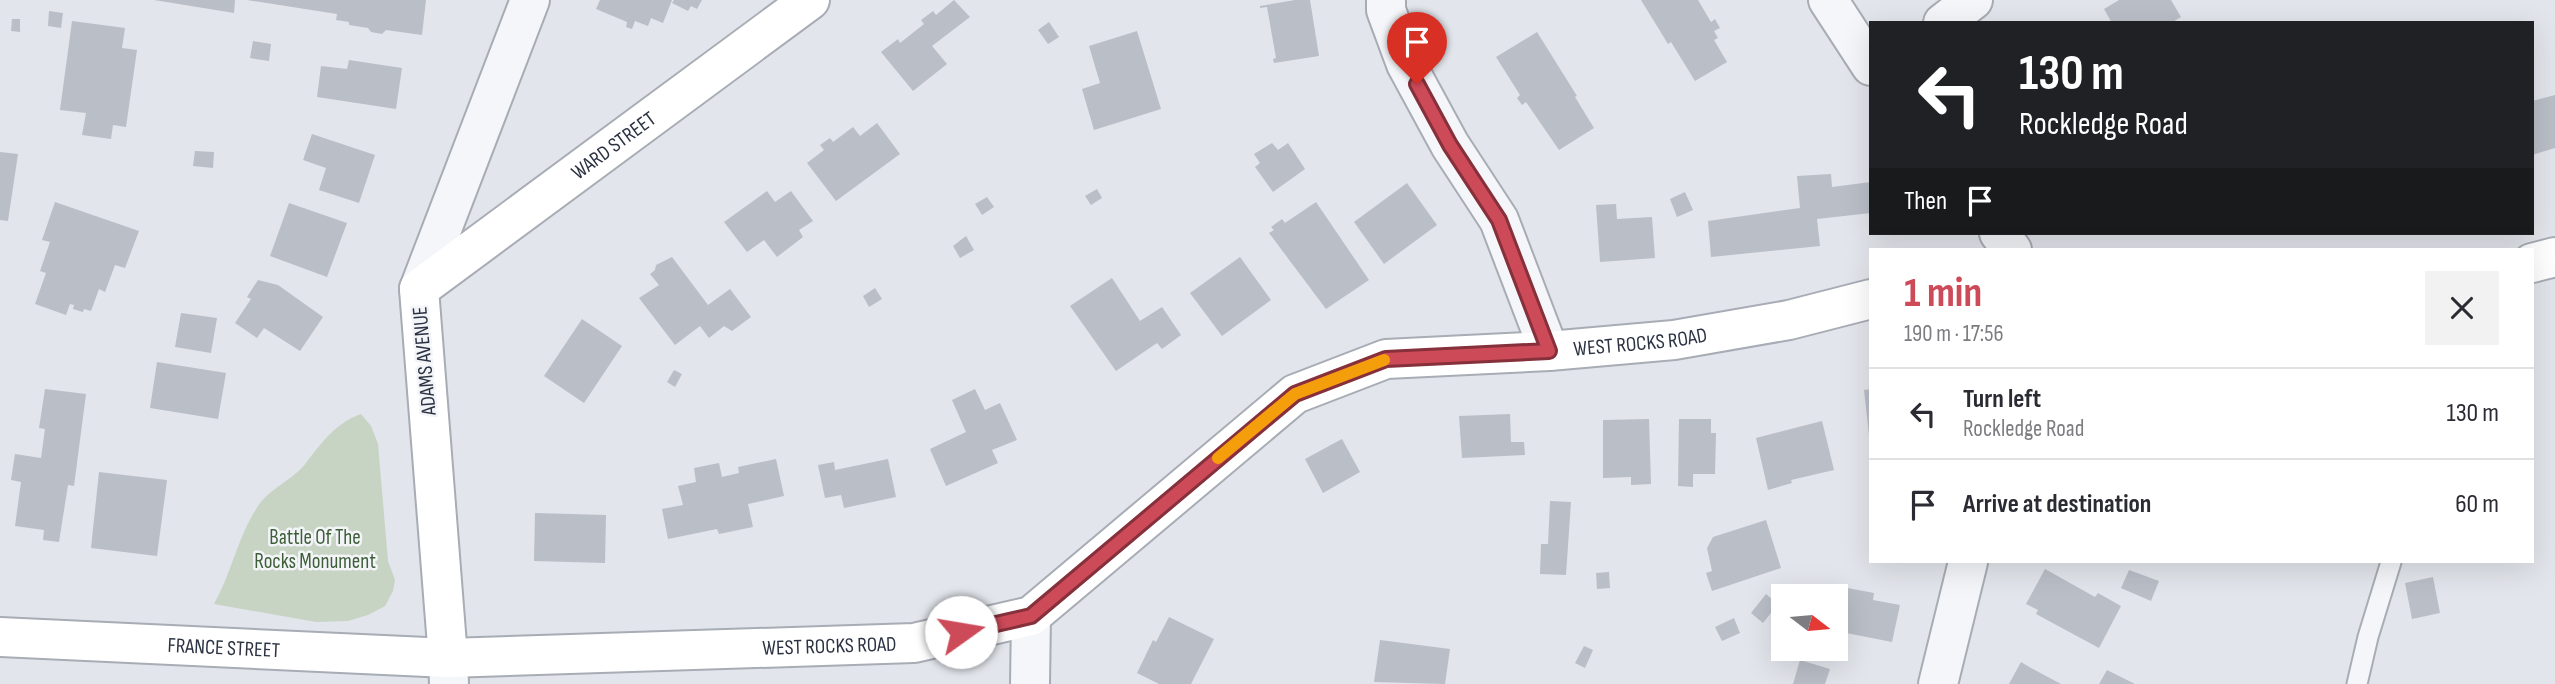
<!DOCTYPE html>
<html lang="en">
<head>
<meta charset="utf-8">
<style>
  :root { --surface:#fff; --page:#f2f2f3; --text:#2b2b33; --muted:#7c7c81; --line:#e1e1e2; --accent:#cd4a59 }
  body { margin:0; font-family:"Sofia Sans Condensed",sans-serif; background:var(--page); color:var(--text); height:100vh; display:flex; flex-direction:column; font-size:26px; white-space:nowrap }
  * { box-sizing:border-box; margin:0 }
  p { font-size:23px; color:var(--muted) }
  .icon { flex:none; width:38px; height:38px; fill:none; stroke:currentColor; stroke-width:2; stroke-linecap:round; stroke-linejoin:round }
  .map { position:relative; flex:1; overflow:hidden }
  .side { position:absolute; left:1869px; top:248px; width:665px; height:315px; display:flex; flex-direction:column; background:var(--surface); border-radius:0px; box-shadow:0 7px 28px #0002 }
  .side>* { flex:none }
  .guide { position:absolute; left:1869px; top:21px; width:665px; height:214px; border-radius:0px; box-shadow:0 7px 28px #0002; background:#202124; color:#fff; overflow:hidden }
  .needle { width:46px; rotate:106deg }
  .controls { position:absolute; left:1771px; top:584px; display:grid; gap:14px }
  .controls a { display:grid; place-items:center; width:77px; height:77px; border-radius:0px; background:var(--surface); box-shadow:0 7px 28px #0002; font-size:35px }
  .pin { position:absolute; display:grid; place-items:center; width:60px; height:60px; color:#fff; margin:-72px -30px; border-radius:50% 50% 50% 0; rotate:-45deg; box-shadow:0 0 7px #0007 }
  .pin .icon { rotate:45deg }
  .me { position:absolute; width:77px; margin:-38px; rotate:77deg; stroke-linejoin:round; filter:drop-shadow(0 0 5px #0008) }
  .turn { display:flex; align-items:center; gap:24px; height:147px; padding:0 35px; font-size:32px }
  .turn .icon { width:91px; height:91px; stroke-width:2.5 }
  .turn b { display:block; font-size:49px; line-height:60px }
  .then { display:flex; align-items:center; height:66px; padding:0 35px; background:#0003; gap:14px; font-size:26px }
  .round { display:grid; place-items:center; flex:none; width:74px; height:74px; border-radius:0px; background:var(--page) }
  .head { display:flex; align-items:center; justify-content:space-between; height:119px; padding:0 35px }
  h1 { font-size:42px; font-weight:700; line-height:52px; color:var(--accent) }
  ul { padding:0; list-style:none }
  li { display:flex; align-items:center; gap:21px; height:91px; padding:0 35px; border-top:2px solid var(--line) }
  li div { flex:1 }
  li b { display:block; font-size:26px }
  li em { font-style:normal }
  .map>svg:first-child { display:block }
  .green { fill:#c7d4c4 }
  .building { fill:#babec7 }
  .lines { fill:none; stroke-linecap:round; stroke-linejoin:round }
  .service-casing { stroke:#a7acb5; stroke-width:23 }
  .minor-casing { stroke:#a7acb5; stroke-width:42 }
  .tertiary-casing { stroke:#a7acb5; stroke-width:42 }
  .secondary-casing { stroke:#a7acb5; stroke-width:42 }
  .service { stroke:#f5f6f9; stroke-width:19 }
  .minor { stroke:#f5f6f9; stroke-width:38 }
  .tertiary { stroke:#f5f6f9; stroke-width:38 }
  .secondary { stroke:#fff; stroke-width:38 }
  .route-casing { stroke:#85303a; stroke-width:18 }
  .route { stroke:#cd4a59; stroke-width:12 }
  .slow { stroke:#f59e0b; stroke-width:12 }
  .labels { text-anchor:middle; stroke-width:5; stroke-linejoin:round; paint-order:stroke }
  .street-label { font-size:21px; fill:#2b3242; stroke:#f2f4f8 }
  .park-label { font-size:21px; fill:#3e5e38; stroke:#f2f4f8 }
</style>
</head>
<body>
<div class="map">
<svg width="2555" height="684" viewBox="0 0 2555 684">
  <rect width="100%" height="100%" fill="#e2e5eb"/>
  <path class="green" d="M361,414L371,426L378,444L388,561L395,580L393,591L385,606L368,615L348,621L316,622L214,604C232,572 238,536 258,506C270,488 293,480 306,463C321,443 337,422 361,414Z"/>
  <path class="building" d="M154,0H235L234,13Z
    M247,0H426L422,35L386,30L382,34L371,32L368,28L349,25V22L336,20L337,14Z
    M600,0H672L663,23L651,18L648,26L635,21L632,29L626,27L627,22L596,9Z
    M674,0H702L697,9L691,6L688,11L672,3Z
    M954,0L970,17L932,46L947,64L913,91L881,52L898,39L900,43L924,24L921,20L933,11L936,15Z
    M1295,0H1310L1319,56L1274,63L1273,59L1276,58L1267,7L1260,8V6Z
    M1641,0H1698L1711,22L1715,19L1720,28L1714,31L1718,38L1714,40L1727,62L1695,81L1671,42L1668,44Z
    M2119,0H2171L2181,17L2171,23H2112L2104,9Z
    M49,11L63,13L61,28L48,26Z
    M12,19H20V32L11,31Z
    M72,21L125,28L122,48L137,50L126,127L113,125L111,139L82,135L86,113L60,110Z
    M1049,22L1059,37L1048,44L1038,30Z
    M1137,31L1161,109L1094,130L1082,89L1100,83L1089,46Z
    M1537,32L1577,96L1575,97L1594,128L1559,150L1526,102L1522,105L1517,98L1520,95L1496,57Z
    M253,41L271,44L269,61L250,58Z
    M349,60L402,68L396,109L317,97L321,66L347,69Z
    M2555,95V148L2532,155V101Z
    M877,123L900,154L836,201L807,163L824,150L820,145L830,138L833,142L853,127L860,136Z
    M312,134L375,155L359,203L319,190L326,168L303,160Z
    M1272,143L1278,150L1288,143L1305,169L1273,192L1255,167L1260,163L1254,154Z
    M195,151L214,152L213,168L193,166Z
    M0,152L18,154L8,221L0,220Z
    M1831,174L1832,187L1871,182V213L1817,219L1820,246L1711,257L1708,221L1800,208L1797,176Z
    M1407,183L1437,225L1384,264L1354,222Z
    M1097,189L1102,198L1091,205L1085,196Z
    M767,191L775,202L791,191L813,221L799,230L803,237L777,257L764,240L747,252L724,222Z
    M1685,192L1693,210L1677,217L1670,199Z
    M987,197L994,207L982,215L975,204Z
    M55,202L139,231L125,268L115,265L105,292L99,289L91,311L84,309L83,312L73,309L74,305L70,304L66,315L35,304L46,273L40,271L50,242L42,240Z
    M1316,202L1369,280L1326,309L1269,233L1274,230L1271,227L1282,219L1285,223Z
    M289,203L347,223L327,277L270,256Z
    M1616,204L1617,219L1652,217L1655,258L1600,262L1596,205Z
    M966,236L974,250L960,258L953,246Z
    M672,257L708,305L730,289L751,317L732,331L724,326L709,338L700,326L675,345L639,298L659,285L650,274L655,270L656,265Z
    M1240,257L1271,300L1222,336L1190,293Z
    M1112,278L1140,321L1162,307L1181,335L1162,349L1157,343L1116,371L1070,306Z
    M258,280L278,285L323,317L300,351L264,328L257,338L235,323L251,299L247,297Z
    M875,288L882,299L869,307L863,296Z
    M181,313L217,318L211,353L175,347Z
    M582,319L622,346L584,403L544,376Z
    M157,362L226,373L218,419L150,408Z
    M674,370L682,374L675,387L667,382Z
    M45,389L86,394L74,486L68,485L59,542L43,540L44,530L15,526L21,482L11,480L15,454L41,458L45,429L39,428Z
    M975,389L985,410L1000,403L1017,440L992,450L998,463L946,486L930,449L966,432L952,400Z
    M1871,389V435H1869L1864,390Z
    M1510,414L1511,442H1524L1525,455L1462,458L1459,416Z
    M1649,419L1651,484L1631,485V477L1603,478V420Z
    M1679,419H1711V433H1716L1715,474H1693V487L1678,486Z
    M1822,421L1834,470L1791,480L1792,483L1768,490L1756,438Z
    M1342,439L1360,472L1323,493L1305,459Z
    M776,459L784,496L748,504L753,527L719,534L717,529L668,539L662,509L683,505L678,486L696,482L694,468L719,463L722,477L739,473L738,467Z
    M888,459L896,497L844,508L841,495L825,498L818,465L834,462L835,470Z
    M99,472L167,480L157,556L91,548Z
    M1550,501L1571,502L1566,575L1540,574L1541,544H1548Z
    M535,513L606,515L605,563L534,561Z
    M1766,520L1781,568L1712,591L1706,573L1712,571L1707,548L1713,537Z
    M2045,569L2095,597L2098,593L2121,606L2099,648L2036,614L2038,610L2026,604Z
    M2129,570L2159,581L2151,601L2121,588Z
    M1609,572L1610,588L1597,589L1596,573Z
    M2433,577L2440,613L2412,619L2405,583Z
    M1837,586L1874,593L1873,600L1900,605L1892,642L1836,631L1835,597Z
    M1766,594L1778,604L1763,623L1751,613Z
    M1169,617L1214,639L1191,684H1159L1137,673L1153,640L1156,642Z
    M1734,618L1740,633L1722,641L1715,627Z
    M1380,640L1450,649L1445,684L1374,682Z
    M1584,646L1593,650L1585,668L1575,663Z
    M1800,660L1830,669L1825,684H1793Z
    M2021,662L2031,668L2061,684H2009Z
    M2107,670L2135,684H2099Z"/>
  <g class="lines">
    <defs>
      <path id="service" d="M2357,684L2368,637L2391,562"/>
      <path id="minor" d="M1386,0V10L1406,64L1450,145L1499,220L1549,351
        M1828,0L1871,66
        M1943,23L1973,0
        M1999,233L2012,250
        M419,289L530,0
        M1030,684L1031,616
        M1938,684L1968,562"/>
      <path id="tertiary" d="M448,658L449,684"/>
      <g id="secondary">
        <path d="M2532,263L2555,257"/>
        <path id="s1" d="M0,637L448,658L914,643L1031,616L1295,394L1386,359L1549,351L1674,340L1789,320L1871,299"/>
        <path id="s2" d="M448,658L419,289L810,0"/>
      </g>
    </defs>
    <use href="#service" class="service-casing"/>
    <use href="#minor" class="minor-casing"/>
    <use href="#tertiary" class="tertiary-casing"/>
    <use href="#secondary" class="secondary-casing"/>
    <use href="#service" class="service"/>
    <use href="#minor" class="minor"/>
    <use href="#tertiary" class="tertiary"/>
    <use href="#secondary" class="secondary"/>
  </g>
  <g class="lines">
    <defs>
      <path id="route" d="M961,632L1031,616L1295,394L1386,359L1549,351L1499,220L1450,145L1417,84"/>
    </defs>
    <use href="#route" class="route-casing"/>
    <use href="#route" class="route"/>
    <path class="slow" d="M1218,458L1295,394L1384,360"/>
  </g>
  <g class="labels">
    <g class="street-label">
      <text dy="7" stroke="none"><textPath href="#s2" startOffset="612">WARD STREET</textPath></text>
      <text dy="7" stroke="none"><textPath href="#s1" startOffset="1732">WEST ROCKS ROAD</textPath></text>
      <text transform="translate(424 361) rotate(-95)" y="7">ADAMS AVENUE</text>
      <text dy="7" stroke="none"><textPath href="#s1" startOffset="830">WEST ROCKS ROAD</textPath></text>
      <text dy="7" stroke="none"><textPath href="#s1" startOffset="224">FRANCE STREET</textPath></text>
    </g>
    <g class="park-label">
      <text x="315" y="544">Battle Of The<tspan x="315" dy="24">Rocks Monument</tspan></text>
    </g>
  </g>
</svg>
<div class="controls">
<a><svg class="needle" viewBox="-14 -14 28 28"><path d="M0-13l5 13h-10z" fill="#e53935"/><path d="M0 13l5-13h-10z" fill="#7c7c81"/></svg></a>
</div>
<div class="pin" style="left:1417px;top:84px;background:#d93025"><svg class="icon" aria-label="arrive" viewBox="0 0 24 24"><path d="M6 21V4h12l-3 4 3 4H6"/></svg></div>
<svg class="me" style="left:961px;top:632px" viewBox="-20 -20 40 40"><circle r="19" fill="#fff"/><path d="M0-13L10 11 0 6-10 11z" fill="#cd4a59"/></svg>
<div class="guide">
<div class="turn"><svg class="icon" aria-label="left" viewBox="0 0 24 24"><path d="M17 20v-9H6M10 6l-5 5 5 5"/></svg><div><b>130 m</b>Rockledge Road</div></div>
<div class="then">Then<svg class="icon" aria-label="arrive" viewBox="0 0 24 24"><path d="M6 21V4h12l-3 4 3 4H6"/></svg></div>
</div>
<section class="side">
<div class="head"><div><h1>1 min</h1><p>190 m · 17:56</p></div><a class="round"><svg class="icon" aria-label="close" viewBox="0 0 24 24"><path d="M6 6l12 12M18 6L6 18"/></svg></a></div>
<ul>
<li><svg class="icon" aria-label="left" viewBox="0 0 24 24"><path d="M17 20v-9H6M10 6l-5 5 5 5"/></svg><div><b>Turn left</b><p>Rockledge Road</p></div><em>130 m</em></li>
<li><svg class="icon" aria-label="arrive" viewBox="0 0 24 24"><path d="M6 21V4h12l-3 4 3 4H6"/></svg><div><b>Arrive at destination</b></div><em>60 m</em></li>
</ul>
</section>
</div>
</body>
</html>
